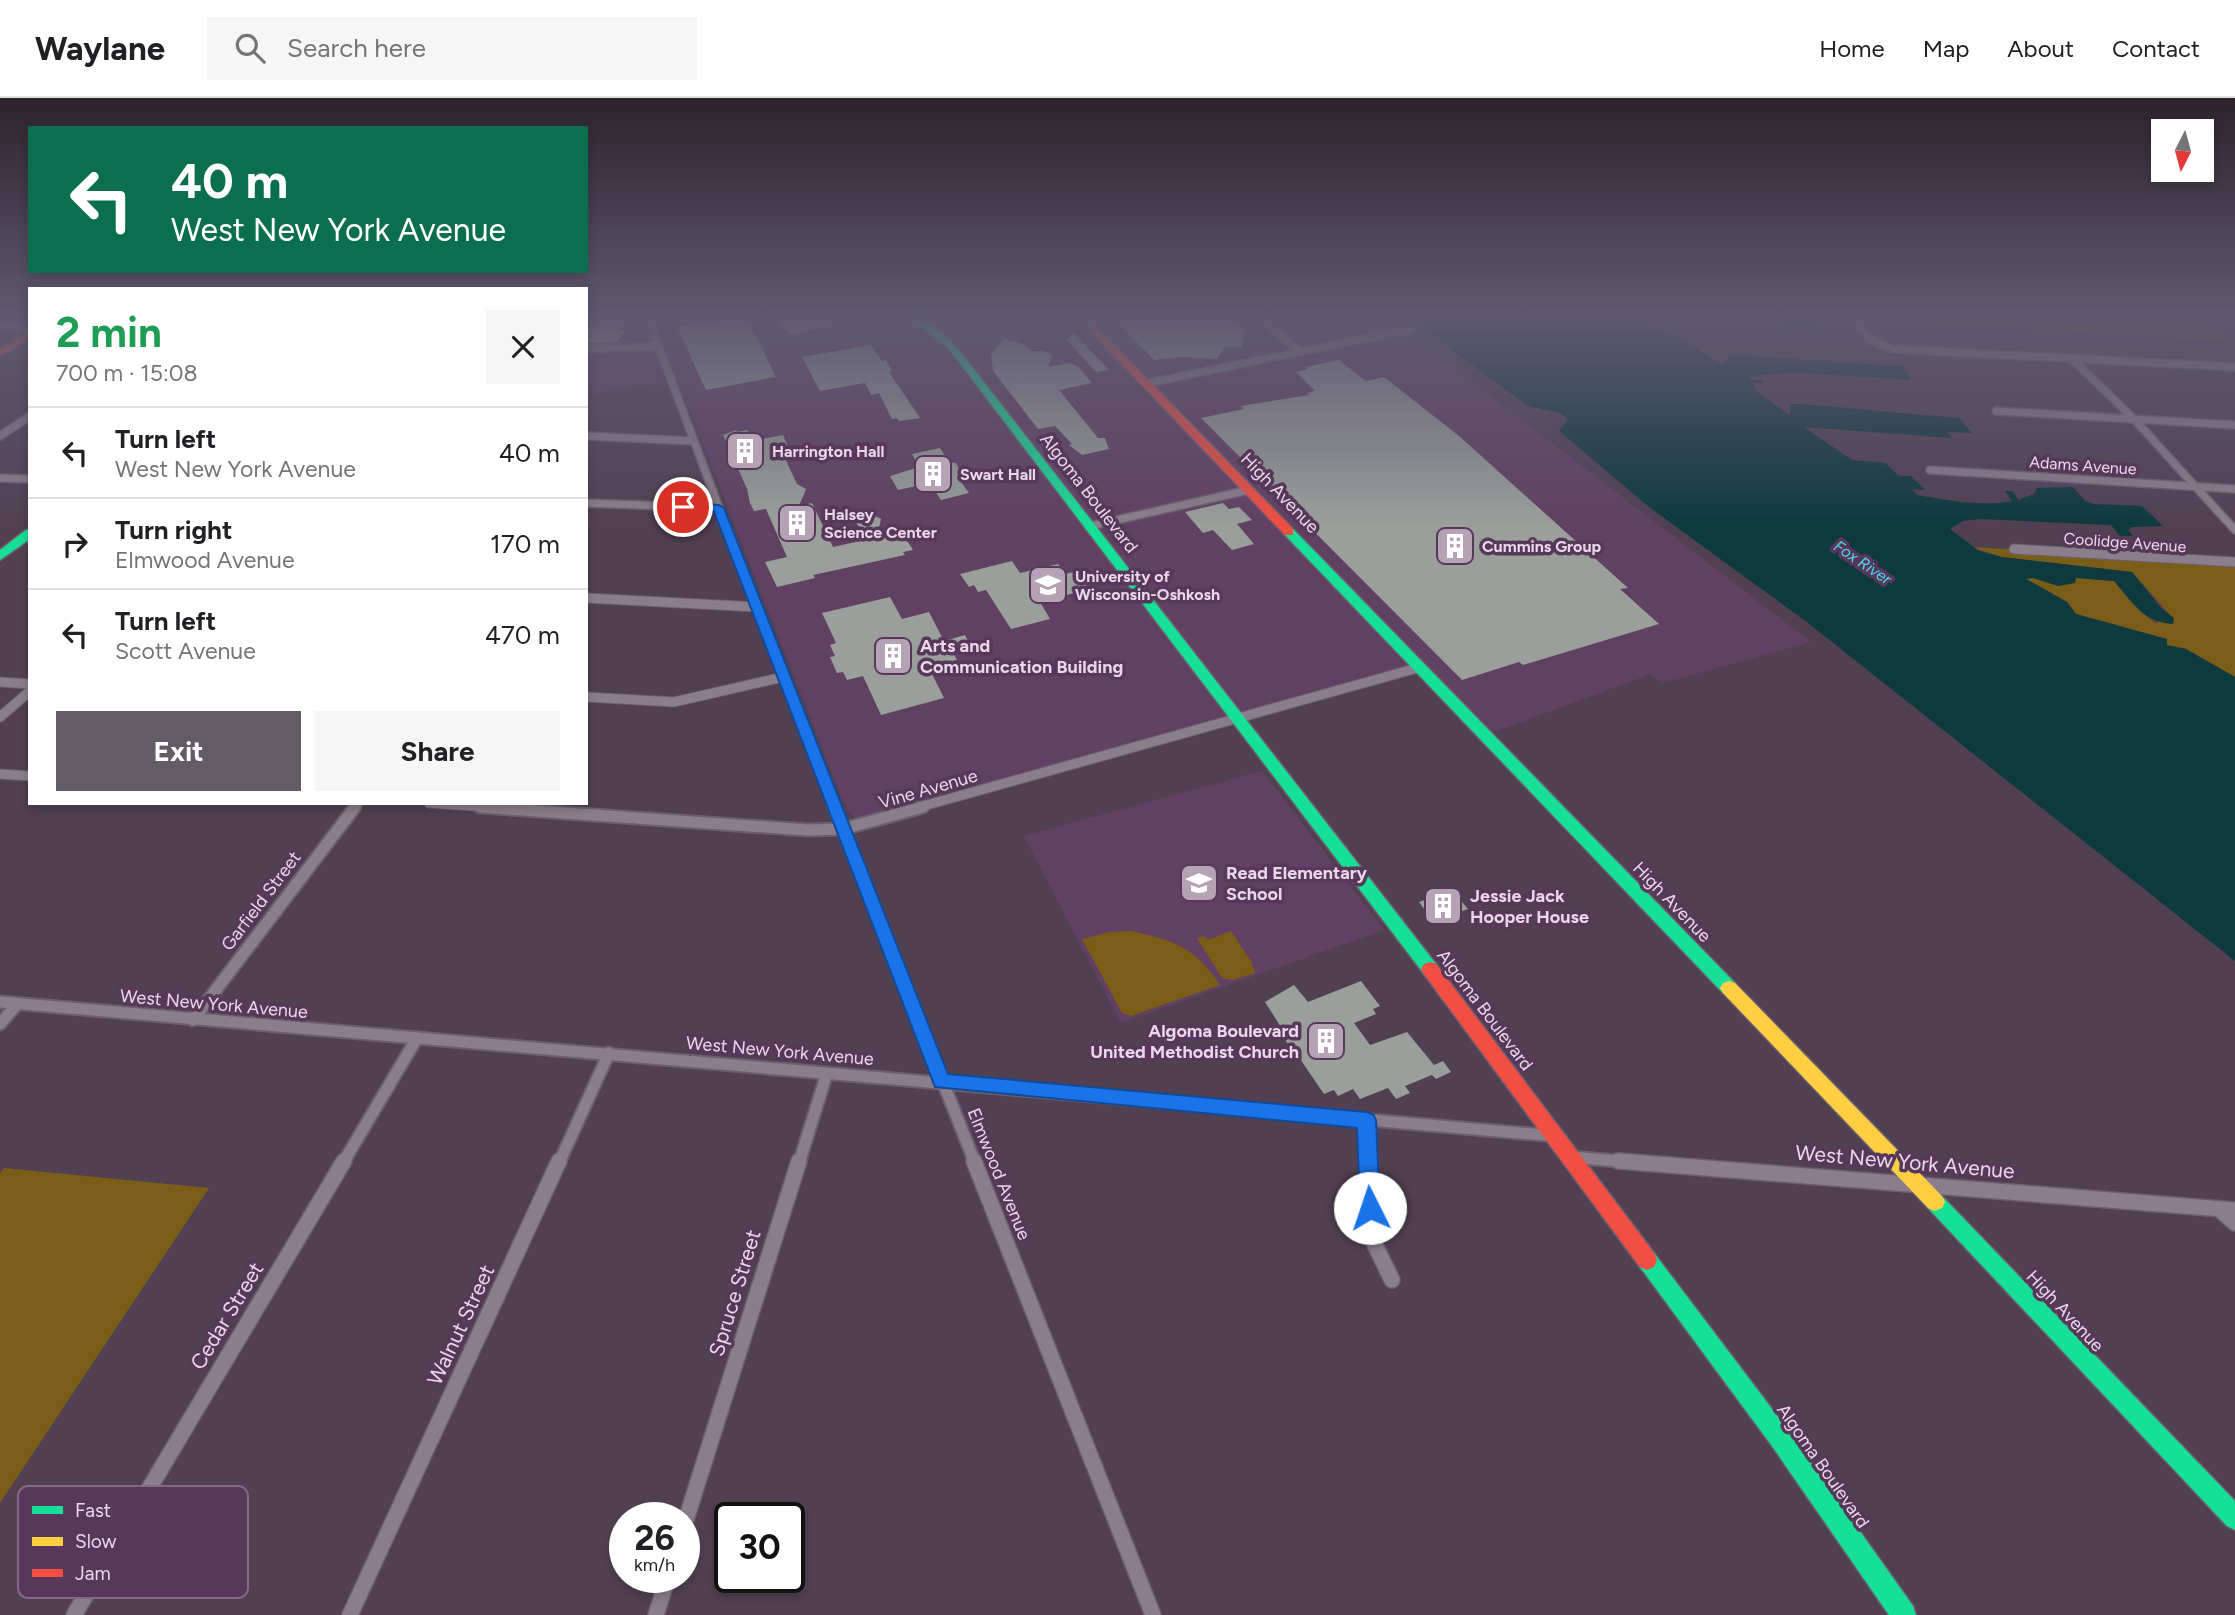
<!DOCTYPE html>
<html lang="en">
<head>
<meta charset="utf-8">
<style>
  :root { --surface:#fff; --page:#f6f6f6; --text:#202124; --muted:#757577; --line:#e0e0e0; --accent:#635b65 }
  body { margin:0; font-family:Figtree,sans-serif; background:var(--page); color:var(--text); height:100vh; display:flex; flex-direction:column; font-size:26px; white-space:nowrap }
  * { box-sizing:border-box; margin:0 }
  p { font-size:23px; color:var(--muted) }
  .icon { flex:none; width:38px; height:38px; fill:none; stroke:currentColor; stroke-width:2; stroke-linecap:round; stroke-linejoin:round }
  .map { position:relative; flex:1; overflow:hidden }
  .panel { position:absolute; left:28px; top:189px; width:560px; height:518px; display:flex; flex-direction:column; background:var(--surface); border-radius:0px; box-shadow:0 4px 10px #0003 }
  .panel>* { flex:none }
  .top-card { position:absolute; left:28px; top:28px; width:560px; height:147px; border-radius:0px; box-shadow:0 4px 10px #0003; background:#0b6e4f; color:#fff; overflow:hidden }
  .needle { width:46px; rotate:186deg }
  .tools { position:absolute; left:2151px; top:21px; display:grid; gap:14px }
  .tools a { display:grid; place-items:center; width:63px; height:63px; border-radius:0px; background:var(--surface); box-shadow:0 4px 10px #0003; font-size:35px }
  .speed { position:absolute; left:609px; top:1404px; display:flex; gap:14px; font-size:35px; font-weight:700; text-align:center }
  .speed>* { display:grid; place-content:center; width:91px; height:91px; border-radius:50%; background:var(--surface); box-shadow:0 4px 10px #0003; line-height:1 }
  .speed small { font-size:18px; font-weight:400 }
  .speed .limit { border:4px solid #111; border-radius:10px; background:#fff; color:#111 }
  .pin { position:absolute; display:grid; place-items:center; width:60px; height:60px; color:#fff; margin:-30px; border:4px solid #fff; border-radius:50%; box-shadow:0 2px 7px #0007 }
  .me { position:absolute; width:77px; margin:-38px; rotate:356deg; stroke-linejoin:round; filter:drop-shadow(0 0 5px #0008) }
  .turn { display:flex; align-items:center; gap:24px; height:147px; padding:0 28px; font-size:32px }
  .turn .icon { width:91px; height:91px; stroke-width:2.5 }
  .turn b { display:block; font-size:49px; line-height:60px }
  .round { display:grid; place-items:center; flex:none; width:74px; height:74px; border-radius:0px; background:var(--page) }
  .summary { display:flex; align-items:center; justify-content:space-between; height:119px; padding:0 28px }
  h1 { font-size:42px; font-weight:700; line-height:52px; color:#1e9e55 }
  .cta { display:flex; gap:14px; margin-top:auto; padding:14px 28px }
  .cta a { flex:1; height:80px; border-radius:0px; background:var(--accent); color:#fff; font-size:28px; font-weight:700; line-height:80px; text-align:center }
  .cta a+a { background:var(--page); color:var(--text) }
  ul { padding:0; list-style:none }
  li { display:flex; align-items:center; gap:21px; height:91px; padding:0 28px; border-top:2px solid var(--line) }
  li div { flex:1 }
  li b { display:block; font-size:26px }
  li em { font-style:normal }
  header { display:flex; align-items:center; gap:42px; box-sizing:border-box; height:98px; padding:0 35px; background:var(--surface); border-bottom:2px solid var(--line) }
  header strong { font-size:33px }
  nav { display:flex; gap:38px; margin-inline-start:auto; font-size:24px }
  .search { width:490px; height:63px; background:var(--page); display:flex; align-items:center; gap:18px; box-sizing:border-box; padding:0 24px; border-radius:0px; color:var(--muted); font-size:26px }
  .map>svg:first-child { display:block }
  .built { fill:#624064 }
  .green { fill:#7a5d17 }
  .water { fill:#0d393f }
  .building { fill:#9a9f9b }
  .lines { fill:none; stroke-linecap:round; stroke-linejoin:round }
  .street-far3-casing { stroke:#6c5e6e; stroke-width:10 }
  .street-far2-casing { stroke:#6c5e6e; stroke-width:11 }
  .street-far1-casing { stroke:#6c5e6e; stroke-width:15 }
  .street-casing { stroke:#6c5e6e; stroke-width:18 }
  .fast-casing { stroke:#6c5e6e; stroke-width:3 }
  .slow-casing { stroke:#6c5e6e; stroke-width:3 }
  .jam-casing { stroke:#6c5e6e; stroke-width:3 }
  .street-far3 { stroke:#8b7e8c; stroke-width:7 }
  .street-far2 { stroke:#8b7e8c; stroke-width:9 }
  .street-far1 { stroke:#8b7e8c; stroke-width:11 }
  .street { stroke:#8b7e8c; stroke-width:15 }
  .fast { fill:#16e098; fill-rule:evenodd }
  .slow { fill:#ffcf43; fill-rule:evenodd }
  .jam { fill:#f24e42; fill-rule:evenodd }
  .route { fill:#1a73e8; stroke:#114b97; stroke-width:2 }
  .labels { text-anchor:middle; stroke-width:7; stroke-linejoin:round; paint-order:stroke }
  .far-poi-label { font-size:16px; font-weight:bold; fill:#ebd7eb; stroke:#58385a; text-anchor:start }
  .far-street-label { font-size:16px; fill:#ebd7eb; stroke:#58385a }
  .far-water-label { font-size:16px; font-style:italic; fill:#46dceb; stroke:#58385a }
  .street-label { font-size:18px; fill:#ebd7eb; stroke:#58385a }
  .poi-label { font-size:18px; font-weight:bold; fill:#ebd7eb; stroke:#58385a; text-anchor:start }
  .near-street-label { font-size:21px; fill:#ebd7eb; stroke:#58385a }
  .key { fill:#58385a; stroke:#846886; stroke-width:2 }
  .key-label { font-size:19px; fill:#ebd7eb }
</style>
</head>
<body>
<header>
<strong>Waylane</strong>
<div class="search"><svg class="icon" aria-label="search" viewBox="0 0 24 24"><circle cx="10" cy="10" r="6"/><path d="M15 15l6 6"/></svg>Search here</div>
<nav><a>Home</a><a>Map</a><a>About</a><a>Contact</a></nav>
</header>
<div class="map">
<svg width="2235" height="1517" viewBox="0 0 2235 1517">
  <rect width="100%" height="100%" fill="#514052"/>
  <path class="built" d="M586,217H1379L1394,229L1136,285L1374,522L1148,285L1405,232L1811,544L1663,585L1651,576L1485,637L1420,569L863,720L856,719L849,714L839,693L678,282L586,297Z
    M1262,673L1384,832L1121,925L1024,738Z"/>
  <path class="green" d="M1864,217H2198L2226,242L1868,222Z
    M1971,449L2235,464V579L2186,551L2167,547L2166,541L2076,516L2067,504L2025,480H2033L2059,488L2075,480L2114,483L2142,515L2156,525L2171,518L2132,474L2002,459Z
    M1131,833C1174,842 1196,850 1220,887L1131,918L1122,915L1082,841L1110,834Z
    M1231,833L1252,865L1255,875L1233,882L1222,880L1197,840L1205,838L1208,842Z
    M4,1070L209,1090L0,1405V1075Z"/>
  <path class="water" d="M1404,217H1639L1654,229L1668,233L1722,266L1732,257L1902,268L1912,282L1798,275L1749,278L1751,282H1762L1763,285H1753L1756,293L1788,316L1791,315L1790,306H1802L1959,320L1972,335L1948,334L1952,340L1804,329L1852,362L1886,365L1899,378H1911L1925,392L1912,391L1917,397C1946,402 1983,409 2012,403L2005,393H2012L2020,403V401L2034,396L2037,390L2073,389L2085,403L2094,406L2142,408L2163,428L2132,429L2128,432L2133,438H2120L2111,427L1980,421L1963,423L1950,431L1979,453L2002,459L2132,474L2162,511L2174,520L2173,526C2143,524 2132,504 2114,483L2076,480L2075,485L2058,488L2033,480L2026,481L2067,504L2076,516L2167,541V547L2186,551L2235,579V863L1808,525L1649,409L1559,333L1568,321L1560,315L1528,308L1424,232L1417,223Z
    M1760,217H1811L1822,228H1810L1814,234L1788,233L1783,227H1771Z"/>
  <path class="building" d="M792,217H826L835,226L791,237L774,222Z
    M1110,217H1231L1244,229L1242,249L1225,248L1217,261L1179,259L1154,262Z
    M746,218L776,279L706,292L677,229Z
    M586,219L628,221L619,232H626L617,244L586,245Z
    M1074,235L1109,272L1096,274L1067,242Z
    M1005,241L1024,246L1031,253H1043L1052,257L1048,269L1070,265L1078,269L1092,285L1059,292L1098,340H1105L1109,351L1082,357L1069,347L1072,346L1055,328L1038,331L993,273L991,256Z
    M871,247L882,263L886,262L892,273L889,274L920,320L899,323L897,320L892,321L879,295L871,297L865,285L820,293L802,259Z
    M1339,262L1366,283L1384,279L1459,338L1628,490L1620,491L1659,526L1523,567L1519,564L1462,582L1201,320L1244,311L1241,308L1309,297L1307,295L1315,293L1296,274L1308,271L1305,269Z
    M736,332L737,334L747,332L752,343L783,337L788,349L780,350L797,386L806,391L799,408L812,405L833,449L869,441L857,426L859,419L871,416L881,421L877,439L893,435L897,443L906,441L913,452L903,454L905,457L813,477L815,480L777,489L765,464L787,459L766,411L754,413L750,405L747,391L723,337Z
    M940,350L949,364L956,365L962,377L959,381L969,395L941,402L930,385L898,392L890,378L919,369L912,356Z
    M1223,405L1229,411L1239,409L1252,422L1237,426L1254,446L1232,452L1213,432L1203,435L1185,414Z
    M1012,463L1020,475L1058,466L1065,476L1078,473L1089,487L1076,490L1078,494L1040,504L1050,521L1011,531L986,492L978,494L974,487L969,489L960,476Z
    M890,499L902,521L929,514L944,543L965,537L972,551L953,555L957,562L929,570L944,600L881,617L863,578L847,582L843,574L837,575L830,559L835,558L830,547L836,545L822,515Z
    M1447,794L1452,801L1458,799L1468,811L1433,823L1419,804Z
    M1361,883L1380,908L1373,911L1376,916L1354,925L1370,947L1407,934L1434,967L1443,963L1451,974L1436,981L1432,977L1405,988L1410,995L1396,1001L1388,990L1360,1001L1353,991L1338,998L1334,992L1324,996L1298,958L1289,960L1283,951L1289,948L1283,938L1286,937L1265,904L1294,887L1308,904Z"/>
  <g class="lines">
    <defs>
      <path id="street-far3" d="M647,217L728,434
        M1257,217L1300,254
        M1852,217L1872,243L1893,251L2235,269
        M0,229L30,231
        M586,251L658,248
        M2071,260L2134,321L2235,432
        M1148,285L1411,231
        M1996,313L2235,327
        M0,338L30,318
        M586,338L694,343
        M1930,372L2235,391
        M0,380L30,381
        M586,405L719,410
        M1090,428L1249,392"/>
      <path id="street-far2" d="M728,432L835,710
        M2014,451L2235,464
        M586,500L757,509
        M0,584L30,586
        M586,599L674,604L783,579
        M0,619L30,593
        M0,676L30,678
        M429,705L505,710
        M354,710L358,705
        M916,710L1421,569"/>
      <path id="street-far1" d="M480,709L808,732L843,731L923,709
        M834,709L975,1065
        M0,904L1556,1038
        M193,922L355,709
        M0,926L17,906
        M1366,1022L1368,1065
        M1571,1059L1640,1065
        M343,1065L417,940
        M559,1065L609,955
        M799,1065L827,975"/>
      <path id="street" d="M974,1063L1153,1517
        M1368,1063L1375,1147L1392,1182
        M1618,1063L2235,1112
        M2219,1111L2235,1125
        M684,1428L799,1063
        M74,1517L344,1063
        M350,1517L559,1063
        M656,1517L668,1479"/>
      <path id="fast" d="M905,217C926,217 950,241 962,256L1436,866L1439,871L1436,876L1430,878L1424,876L956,260L947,249Z
        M1289,430L1293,431L1735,885L1738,890L1735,895L1729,897L1723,895L1285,437V431Z
        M26,432H30V441L0,462V452Z
        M1935,1095L1942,1098L2235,1403V1432L2227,1428L1928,1110L1925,1104L1928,1098Z
        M1647,1152L1654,1155L1788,1332L1913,1508L1916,1517H1889L1772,1348L1640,1169L1637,1162L1640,1155Z"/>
      <path id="slow" d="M1729,883L1735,885L1942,1098L1945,1104L1942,1110L1935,1113L1928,1110L1723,895L1720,890L1723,885Z"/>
      <path id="jam" d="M1075,217H1085L1293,431V437H1285Z
        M30,234V241L0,258V251Z
        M1430,864L1436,866L1654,1155L1657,1162L1654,1169L1647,1172L1640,1169L1424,876L1421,871L1424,866Z"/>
    </defs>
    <use href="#street-far3" class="street-far3-casing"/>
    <use href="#street-far2" class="street-far2-casing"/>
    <use href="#street-far1" class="street-far1-casing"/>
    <use href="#street" class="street-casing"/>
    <use href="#fast" class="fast-casing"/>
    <use href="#slow" class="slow-casing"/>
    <use href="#jam" class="jam-casing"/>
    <use href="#street-far3" class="street-far3"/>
    <use href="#street-far2" class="street-far2"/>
    <use href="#street-far1" class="street-far1"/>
    <use href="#street" class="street"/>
    <use href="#fast" class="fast"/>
    <use href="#slow" class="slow"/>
    <use href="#jam" class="jam"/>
  </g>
  <linearGradient id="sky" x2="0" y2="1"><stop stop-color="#2d232d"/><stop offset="0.51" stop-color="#5f5971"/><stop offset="1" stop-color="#5f5971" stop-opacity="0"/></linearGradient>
  <rect width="2235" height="429" fill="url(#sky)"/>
  <path class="route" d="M683,405L719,407L724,410L948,976L1366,1014L1373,1016L1376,1022L1380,1110L1377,1116L1370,1119L1363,1116L1360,1110L1357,1030L935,989L714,414L679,411V406Z"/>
  <defs>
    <symbol id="building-square" viewBox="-11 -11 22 22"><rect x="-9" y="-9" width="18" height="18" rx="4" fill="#b5a2b5" stroke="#58385a"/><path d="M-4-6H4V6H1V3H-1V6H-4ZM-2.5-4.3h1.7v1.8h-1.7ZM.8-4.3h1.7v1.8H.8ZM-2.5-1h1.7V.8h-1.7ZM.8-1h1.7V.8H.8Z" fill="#fff"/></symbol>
    <symbol id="university-square" viewBox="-11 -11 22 22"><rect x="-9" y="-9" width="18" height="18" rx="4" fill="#b5a2b5" stroke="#58385a"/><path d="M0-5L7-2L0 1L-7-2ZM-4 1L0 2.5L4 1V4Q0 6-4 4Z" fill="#fff"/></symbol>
    <symbol id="school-square" viewBox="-11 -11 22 22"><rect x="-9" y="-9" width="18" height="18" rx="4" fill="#b5a2b5" stroke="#58385a"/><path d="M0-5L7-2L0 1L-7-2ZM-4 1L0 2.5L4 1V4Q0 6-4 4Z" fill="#fff"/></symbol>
  </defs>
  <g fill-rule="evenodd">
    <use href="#building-square" x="723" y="331" width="44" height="44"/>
    <use href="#building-square" x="911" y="354" width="44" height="44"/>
    <use href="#building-square" x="775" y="403" width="44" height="44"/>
    <use href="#building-square" x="1433" y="426" width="44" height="44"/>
    <use href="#university-square" x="1026" y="465" width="44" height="44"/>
    <use href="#building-square" x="871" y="536" width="44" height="44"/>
    <use href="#school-square" x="1177" y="763" width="44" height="44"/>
    <use href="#building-square" x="1421" y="786" width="44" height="44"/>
    <use href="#building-square" x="1304" y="921" width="44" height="44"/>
  </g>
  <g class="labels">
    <g class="far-poi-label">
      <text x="772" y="359">Harrington Hall</text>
      <text x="960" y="382">Swart Hall</text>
      <text x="824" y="422">Halsey<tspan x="824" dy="18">Science Center</tspan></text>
      <text x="1482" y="454">Cummins Group</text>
      <text x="1075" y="484">University of<tspan x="1075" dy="18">Wisconsin-Oshkosh</tspan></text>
    </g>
    <g class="far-street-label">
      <text transform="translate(2083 367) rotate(4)" y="6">Adams Avenue</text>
      <text transform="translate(2125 444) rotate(4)" y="6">Coolidge Avenue</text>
    </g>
    <g class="far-water-label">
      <text transform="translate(1863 464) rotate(34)" y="6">Fox River</text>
    </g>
    <g class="street-label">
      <text transform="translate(1089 395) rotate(52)" y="6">Algoma Boulevard</text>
      <text transform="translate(1280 395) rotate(46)" y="6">High Avenue</text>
      <text transform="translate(928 691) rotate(-16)" y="6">Vine Avenue</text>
      <text transform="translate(261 803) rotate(-53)" y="6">Garfield Street</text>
      <text transform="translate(1672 804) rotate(46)" y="6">High Avenue</text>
      <text transform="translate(214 906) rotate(5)" y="6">West New York Avenue</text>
      <text transform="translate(1485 912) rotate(53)" y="6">Algoma Boulevard</text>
      <text transform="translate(780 953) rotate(5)" y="6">West New York Avenue</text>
      <text transform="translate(999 1076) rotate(68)" y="6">Elmwood Avenue</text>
      <text transform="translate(2065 1213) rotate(47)" y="6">High Avenue</text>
      <text transform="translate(1823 1368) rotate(55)" y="6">Algoma Boulevard</text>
    </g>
    <g class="poi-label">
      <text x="920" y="554">Arts and<tspan x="920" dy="21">Communication Building</tspan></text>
      <text x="1226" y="781">Read Elementary<tspan x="1226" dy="21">School</tspan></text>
      <text x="1470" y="804">Jessie Jack<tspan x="1470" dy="21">Hooper House</tspan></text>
      <text x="1299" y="939" text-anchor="end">Algoma Boulevard<tspan x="1299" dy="21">United Methodist Church</tspan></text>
    </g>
    <g class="near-street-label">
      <text transform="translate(1905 1064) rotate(5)" y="7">West New York Avenue</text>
      <text transform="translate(735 1195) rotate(-73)" y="7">Spruce Street</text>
      <text transform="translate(227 1218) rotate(-59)" y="7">Cedar Street</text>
      <text transform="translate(461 1227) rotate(-65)" y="7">Walnut Street</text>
    </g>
  </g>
  <rect x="18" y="1388" width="230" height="112" rx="10" class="key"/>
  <rect x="32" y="1408" width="31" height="8" fill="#16e098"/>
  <rect x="32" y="1439" width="31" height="9" fill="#ffcf43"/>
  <rect x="32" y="1471" width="31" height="8" fill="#f24e42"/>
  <g class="key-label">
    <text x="75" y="1419">Fast</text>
    <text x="75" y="1450">Slow</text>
    <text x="75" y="1482">Jam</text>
  </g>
</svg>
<div class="tools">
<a><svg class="needle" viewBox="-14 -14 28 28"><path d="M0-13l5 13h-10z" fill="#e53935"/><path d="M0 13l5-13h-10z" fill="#757577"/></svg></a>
</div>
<div class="speed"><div>26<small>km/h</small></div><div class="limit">30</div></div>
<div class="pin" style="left:683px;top:409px;background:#d93025"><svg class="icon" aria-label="arrive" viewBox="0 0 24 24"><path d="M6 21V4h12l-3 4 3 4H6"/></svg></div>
<svg class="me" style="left:1370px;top:1110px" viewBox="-20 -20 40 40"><circle r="19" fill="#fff"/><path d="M0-13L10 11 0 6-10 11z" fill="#1a73e8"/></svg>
<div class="top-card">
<div class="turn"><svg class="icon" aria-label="left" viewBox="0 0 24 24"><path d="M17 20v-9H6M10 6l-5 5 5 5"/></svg><div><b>40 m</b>West New York Avenue</div></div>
</div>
<section class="panel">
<div class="summary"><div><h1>2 min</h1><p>700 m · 15:08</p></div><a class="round"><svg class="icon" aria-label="close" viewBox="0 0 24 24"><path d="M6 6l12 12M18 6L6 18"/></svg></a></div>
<ul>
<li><svg class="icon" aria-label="left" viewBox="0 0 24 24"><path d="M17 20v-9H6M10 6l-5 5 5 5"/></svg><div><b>Turn left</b><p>West New York Avenue</p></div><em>40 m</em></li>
<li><svg class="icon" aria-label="right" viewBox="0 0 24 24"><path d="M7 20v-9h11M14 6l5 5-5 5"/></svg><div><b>Turn right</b><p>Elmwood Avenue</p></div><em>170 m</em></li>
<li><svg class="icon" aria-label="left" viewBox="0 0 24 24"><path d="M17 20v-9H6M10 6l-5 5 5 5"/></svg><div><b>Turn left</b><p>Scott Avenue</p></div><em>470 m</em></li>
</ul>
<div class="cta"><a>Exit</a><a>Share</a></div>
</section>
</div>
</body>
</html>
